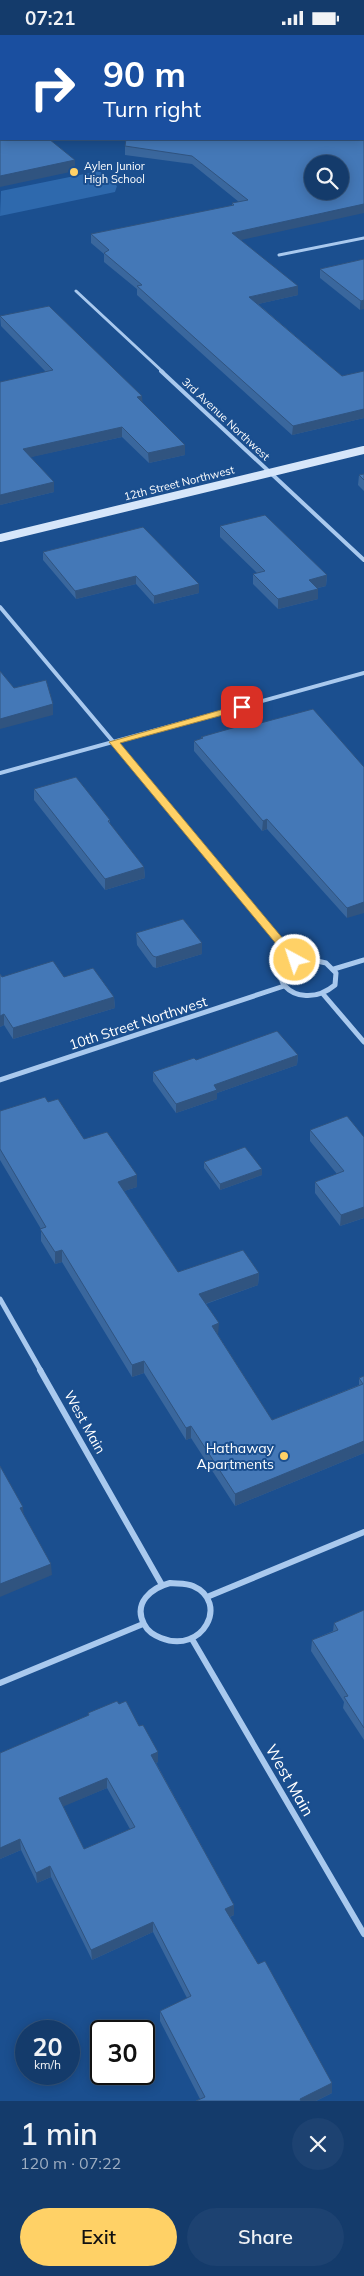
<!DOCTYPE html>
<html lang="en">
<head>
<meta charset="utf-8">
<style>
  :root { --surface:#143b6b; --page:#1d4271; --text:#f1f3f6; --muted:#9dadc1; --line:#33557e; --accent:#ffd166 }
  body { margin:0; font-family:Mulish,sans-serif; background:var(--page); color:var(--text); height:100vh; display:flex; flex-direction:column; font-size:19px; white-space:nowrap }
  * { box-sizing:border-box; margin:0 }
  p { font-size:16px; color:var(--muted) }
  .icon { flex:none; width:28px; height:28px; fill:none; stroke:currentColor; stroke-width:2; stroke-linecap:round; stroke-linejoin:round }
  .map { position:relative; height:2066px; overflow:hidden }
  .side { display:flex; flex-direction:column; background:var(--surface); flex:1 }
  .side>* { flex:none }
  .top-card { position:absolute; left:0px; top:0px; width:365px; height:105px; box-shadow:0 2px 12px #0003,0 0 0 1px var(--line); background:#1a4fa0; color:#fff; overflow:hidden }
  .buttons { position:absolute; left:304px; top:120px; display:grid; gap:10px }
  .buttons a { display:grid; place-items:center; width:45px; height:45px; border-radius:50%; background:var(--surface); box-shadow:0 2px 12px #0003,0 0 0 1px var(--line); font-size:25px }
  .speed { position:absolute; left:15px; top:1985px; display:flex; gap:10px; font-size:25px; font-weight:700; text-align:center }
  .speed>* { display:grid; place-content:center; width:65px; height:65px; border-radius:50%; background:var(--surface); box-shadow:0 2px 12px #0003,0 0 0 1px var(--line); line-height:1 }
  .speed small { font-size:12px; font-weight:400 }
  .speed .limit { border:2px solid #111; border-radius:8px; background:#fff; color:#111 }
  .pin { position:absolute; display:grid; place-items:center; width:42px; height:42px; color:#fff; margin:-21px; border-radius:10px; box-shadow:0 2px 8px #0006 }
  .me { position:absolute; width:55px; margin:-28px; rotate:320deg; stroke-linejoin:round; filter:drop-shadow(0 0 4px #0008) }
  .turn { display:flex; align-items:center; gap:18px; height:105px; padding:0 20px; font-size:22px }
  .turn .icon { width:65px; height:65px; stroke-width:2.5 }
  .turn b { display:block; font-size:35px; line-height:42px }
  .round { display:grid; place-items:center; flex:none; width:52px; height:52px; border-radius:26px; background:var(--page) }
  .headline { display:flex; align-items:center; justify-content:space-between; height:85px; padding:0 20px }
  h1 { font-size:30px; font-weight:600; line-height:38px }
  .primary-button { display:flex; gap:10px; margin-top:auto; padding:10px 20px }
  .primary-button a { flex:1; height:58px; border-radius:30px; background:var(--accent); color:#111; font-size:20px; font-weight:600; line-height:58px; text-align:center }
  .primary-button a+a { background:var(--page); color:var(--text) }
  .status { display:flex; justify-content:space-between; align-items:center; height:35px; padding:0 25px; background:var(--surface); direction:ltr }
  .status svg { height:14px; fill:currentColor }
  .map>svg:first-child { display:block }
  .green { fill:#2e69ad }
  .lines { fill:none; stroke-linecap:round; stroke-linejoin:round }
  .street-far3 { stroke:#a9c9ee; stroke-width:3 }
  .street-far2 { stroke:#a9c9ee; stroke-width:4 }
  .street-far1 { stroke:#a9c9ee; stroke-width:5 }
  .street { stroke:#a9c9ee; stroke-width:6 }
  .secondary { stroke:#d6e6fa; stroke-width:8 }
  .wall { fill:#3a679d; fill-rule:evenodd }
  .shaded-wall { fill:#305480 }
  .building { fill:#4478b7; stroke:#305480; fill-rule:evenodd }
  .route { fill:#ffd166; stroke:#a68842 }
  .poi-dot { fill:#ffd166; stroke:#1b4f8f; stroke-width:2 }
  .labels { text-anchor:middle; stroke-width:4; stroke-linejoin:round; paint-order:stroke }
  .far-poi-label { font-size:11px; fill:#fff; stroke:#1b4f8f; text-anchor:start }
  .far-street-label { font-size:11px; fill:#fff; stroke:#1b4f8f }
  .street-label { font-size:14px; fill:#fff; stroke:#1b4f8f }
  .poi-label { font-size:14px; fill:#fff; stroke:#1b4f8f; text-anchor:end }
  .near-street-label { font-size:16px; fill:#fff; stroke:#1b4f8f }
</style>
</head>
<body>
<div class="status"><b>07:21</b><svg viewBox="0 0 49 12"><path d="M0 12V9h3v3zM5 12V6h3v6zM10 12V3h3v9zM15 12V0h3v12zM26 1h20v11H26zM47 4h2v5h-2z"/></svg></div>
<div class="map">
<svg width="364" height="2066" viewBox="0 0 364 2066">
  <rect width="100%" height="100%" fill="#1b4f8f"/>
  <path class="green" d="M99,136L117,151L115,157L0,181L1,156Z"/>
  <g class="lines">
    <path class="street-far3" d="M294,0L296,1
      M279,220L364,203
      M76,256L163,337"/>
    <path class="street-far2" d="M161,336L364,525
      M0,572L168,772
      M0,738L364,638"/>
    <path class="street-far1" d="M166,771L295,925
      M308,924L326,928L336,938L335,950C295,983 251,929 308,924Z
      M334,934L364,925
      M323,959L364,1007
      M0,1045L284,951
      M0,1264L41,1336"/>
    <path class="street" d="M40,1335L162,1550
      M170,1548C177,1549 186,1548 193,1551C230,1567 203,1620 161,1603C154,1600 148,1597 144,1589C133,1568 151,1553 170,1548Z
      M207,1562L364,1497
      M192,1604L364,1899
      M0,1648L143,1589"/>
    <path class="secondary" d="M0,503L364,415"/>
  </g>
  <path class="wall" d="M48,0H255L256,1H51Z
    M339,0H364V16V1H341Z
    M364,104L241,205L298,260L258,269L342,341L364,336V383L292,400L137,260V254L104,227V219L91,208V199L232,171V168L239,167L192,129L125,120V111Z
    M364,224L360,275L320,243V234Z
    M0,281L142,361V368L185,410V420L149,428L122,402L30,422L54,457L0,470V347L46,337L1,291Z
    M364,439V456L358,450L359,440Z
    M220,491L327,540L326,551L318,553V564L278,574L253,549V539L257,538L220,502Z
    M43,517L199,558L154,569L136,549L76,564L43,525Z
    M253,690L364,732L347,883L267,794L262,796L194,716V706L201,704V702Z
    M34,754L110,785V789L144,832L145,843L105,855L34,765Z
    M136,898L202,919L156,933L153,932L137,910Z
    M0,939L2,942H64L114,962L115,973L13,1004L4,990L0,992Z
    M298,1020L297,1030L217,1058V1064L176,1078L153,1046V1037L196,1025Z
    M48,1067L84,1104L137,1152L124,1156L178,1237L259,1238L258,1250L206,1269L218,1300L272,1385L359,1350V1343L364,1341V1418L235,1471L191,1403L186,1405L144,1338L132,1342L62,1227L55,1229L41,1206V1194L0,1125V1076Z
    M310,1095L364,1102V1183L340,1191L315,1158V1147L337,1139L310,1106Z
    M204,1127L262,1134V1140L220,1155L204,1133Z
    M364,1575V1705L343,1673L344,1667L311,1616L312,1605L333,1596L334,1588Z
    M88,1678L158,1727L156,1728L234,1870V1880L230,1882L258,1929L332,2048V2058L316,2066H196L200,2064L160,1986V1976L187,1963L153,1897L92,1925L51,1842L37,1848L21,1815L0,1824V1718L88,1681ZM107,1753L130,1794L84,1814L63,1771Z"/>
  <path class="shaded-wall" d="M75,125V136L0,152V141Z
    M364,169V178L232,207V198Z
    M298,251V260L249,271V262Z
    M364,265V274L360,275L361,266Z
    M142,361L143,371L137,362Z
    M364,374V383L292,400L293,391Z
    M122,392V402L23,424V414Z
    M185,410V420L149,428L148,418Z
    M54,447V457L0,470V460Z
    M327,540L326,551L309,555V545Z
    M136,541V549L76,564L75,556Z
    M199,549V558L154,569V561Z
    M318,554V564L278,574V564Z
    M53,669V680L0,694V684Z
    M267,784V794L262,796L263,786Z
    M144,832L145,843L105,855V844Z
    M364,867V878L347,883V873Z
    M202,908V919L156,933V922Z
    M114,962L115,973L13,1004V993Z
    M4,979V990L0,992V981Z
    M298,1020L297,1030L217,1058V1064L176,1078V1069L214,1050Z
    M262,1134V1140L220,1155V1149Z
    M137,1140V1152L118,1158V1147Z
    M364,1172V1183L340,1191L341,1180Z
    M62,1215V1227L55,1229V1217Z
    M259,1238L258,1250L199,1271V1259Z
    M219,1288L218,1300L212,1291Z
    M144,1326V1338L132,1342V1330Z
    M191,1391V1403L186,1405V1393Z
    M364,1406V1418L235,1471V1459Z
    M23,1472L24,1483L20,1473Z
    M51,1529L52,1540L0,1562V1549Z
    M158,1717V1727L151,1730V1720Z
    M107,1743V1753L60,1773L59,1763Z
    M20,1804L21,1815L0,1824V1813Z
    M50,1831L51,1842L37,1848L36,1838Z
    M234,1870V1880L225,1884V1874Z
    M153,1887V1897L92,1925L91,1915Z
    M332,2048V2058L316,2066H300V2064Z"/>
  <path class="building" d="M59,0H254L256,1H58Z
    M352,0H364V8V1H354Z
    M0,62L1,63V104H49L75,125L0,141Z
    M364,76V169L232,198L298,251L249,262L342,341L364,336V374L293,391L137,251L142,250L104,218L109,215L91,199L234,170L232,168L248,165L192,121L125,111L126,104H364ZM312,129H340V156H312Z
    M364,224V265L361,266L320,234Z
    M49,271L142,361L137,362L185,410L148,418L122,392L23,414L54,447L0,460V347L53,335L0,281Z
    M364,439V445L359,440Z
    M265,480L327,540L309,545L318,554L278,564L253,539L265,536L220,491Z
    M143,492L199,549L154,561L136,541L75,556L43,517Z
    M0,636L14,653L46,645L53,669L0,684Z
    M313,674L364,732V867L347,873L267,784L263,786L194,706L203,703L201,702L250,688L253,690Z
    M76,742L110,785L108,786L144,832L105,844L34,754Z
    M183,884L202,908L156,922L153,921L136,898Z
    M53,926L64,942L93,933L114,962L13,993L4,979L0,981V939L2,942Z
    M277,996L298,1020L214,1050L217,1055L176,1069L153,1037L194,1023L196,1025Z
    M45,1062L48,1067L58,1064L84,1104L107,1097L137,1140L118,1147L178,1237L243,1215L259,1238L199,1259L219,1288L212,1291L272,1385L363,1349L359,1343L364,1341V1406L235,1459L191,1391L186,1393L144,1326L132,1330L62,1215L55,1217L40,1194L46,1192L0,1114V1076Z
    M347,1081L364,1102V1172L341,1180L315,1147L344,1136L310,1095Z
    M245,1112L262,1134L220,1149L204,1127Z
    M0,1431L23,1472L20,1473L51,1529L0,1549Z
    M364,1575V1693L344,1662L348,1661L312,1605L338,1595L334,1588Z
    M117,1666L119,1669L126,1666L139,1691L143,1690L158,1717L151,1720L234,1870L225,1874L258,1929L265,1926L332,2048L300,2064L301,2066H196L205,2062L160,1976L191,1961L153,1887L91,1915L50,1831L36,1838L20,1804L0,1813V1718L89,1680L88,1678ZM107,1743L135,1792L84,1814L59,1763Z"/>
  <path class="route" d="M242,669L245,670V674L120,708L299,923V928H292L109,707Z"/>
  <g class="poi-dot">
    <circle cx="74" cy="137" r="5"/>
    <circle cx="284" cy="1421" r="5"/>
  </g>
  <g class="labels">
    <g class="far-poi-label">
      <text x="84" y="135">Aylen Junior<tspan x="84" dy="13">High School</tspan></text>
    </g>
    <g class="far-street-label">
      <text transform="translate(226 384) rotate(43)" y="4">3rd Avenue Northwest</text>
      <text transform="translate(179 448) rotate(-14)" y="4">12th Street Northwest</text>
    </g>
    <g class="street-label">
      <text transform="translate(138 988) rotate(-18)" y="5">10th Street Northwest</text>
      <text transform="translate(85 1387) rotate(61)" y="5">West Main</text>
    </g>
    <g class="poi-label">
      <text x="274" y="1418">Hathaway<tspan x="274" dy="16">Apartments</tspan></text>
    </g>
    <g class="near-street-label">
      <text transform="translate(290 1745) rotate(60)" y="6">West Main</text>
    </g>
  </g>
</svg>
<div class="buttons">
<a><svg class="icon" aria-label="search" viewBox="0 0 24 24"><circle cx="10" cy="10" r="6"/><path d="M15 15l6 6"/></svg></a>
</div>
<div class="speed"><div>20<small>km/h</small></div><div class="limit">30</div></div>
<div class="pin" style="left:242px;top:672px;background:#d93025"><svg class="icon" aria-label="arrive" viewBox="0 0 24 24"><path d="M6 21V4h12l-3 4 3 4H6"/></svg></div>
<svg class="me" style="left:295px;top:925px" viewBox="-20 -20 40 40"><circle r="17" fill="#ffd166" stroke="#fff" stroke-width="3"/><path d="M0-11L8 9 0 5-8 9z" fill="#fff"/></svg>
<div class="top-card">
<div class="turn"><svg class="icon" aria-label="right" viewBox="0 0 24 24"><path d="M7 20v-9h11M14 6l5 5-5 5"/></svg><div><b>90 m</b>Turn right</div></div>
</div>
</div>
<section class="side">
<div class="headline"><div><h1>1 min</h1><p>120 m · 07:22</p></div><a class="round"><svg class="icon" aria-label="close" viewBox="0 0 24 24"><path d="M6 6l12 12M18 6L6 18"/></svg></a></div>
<div class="primary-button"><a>Exit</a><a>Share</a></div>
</section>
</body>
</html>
